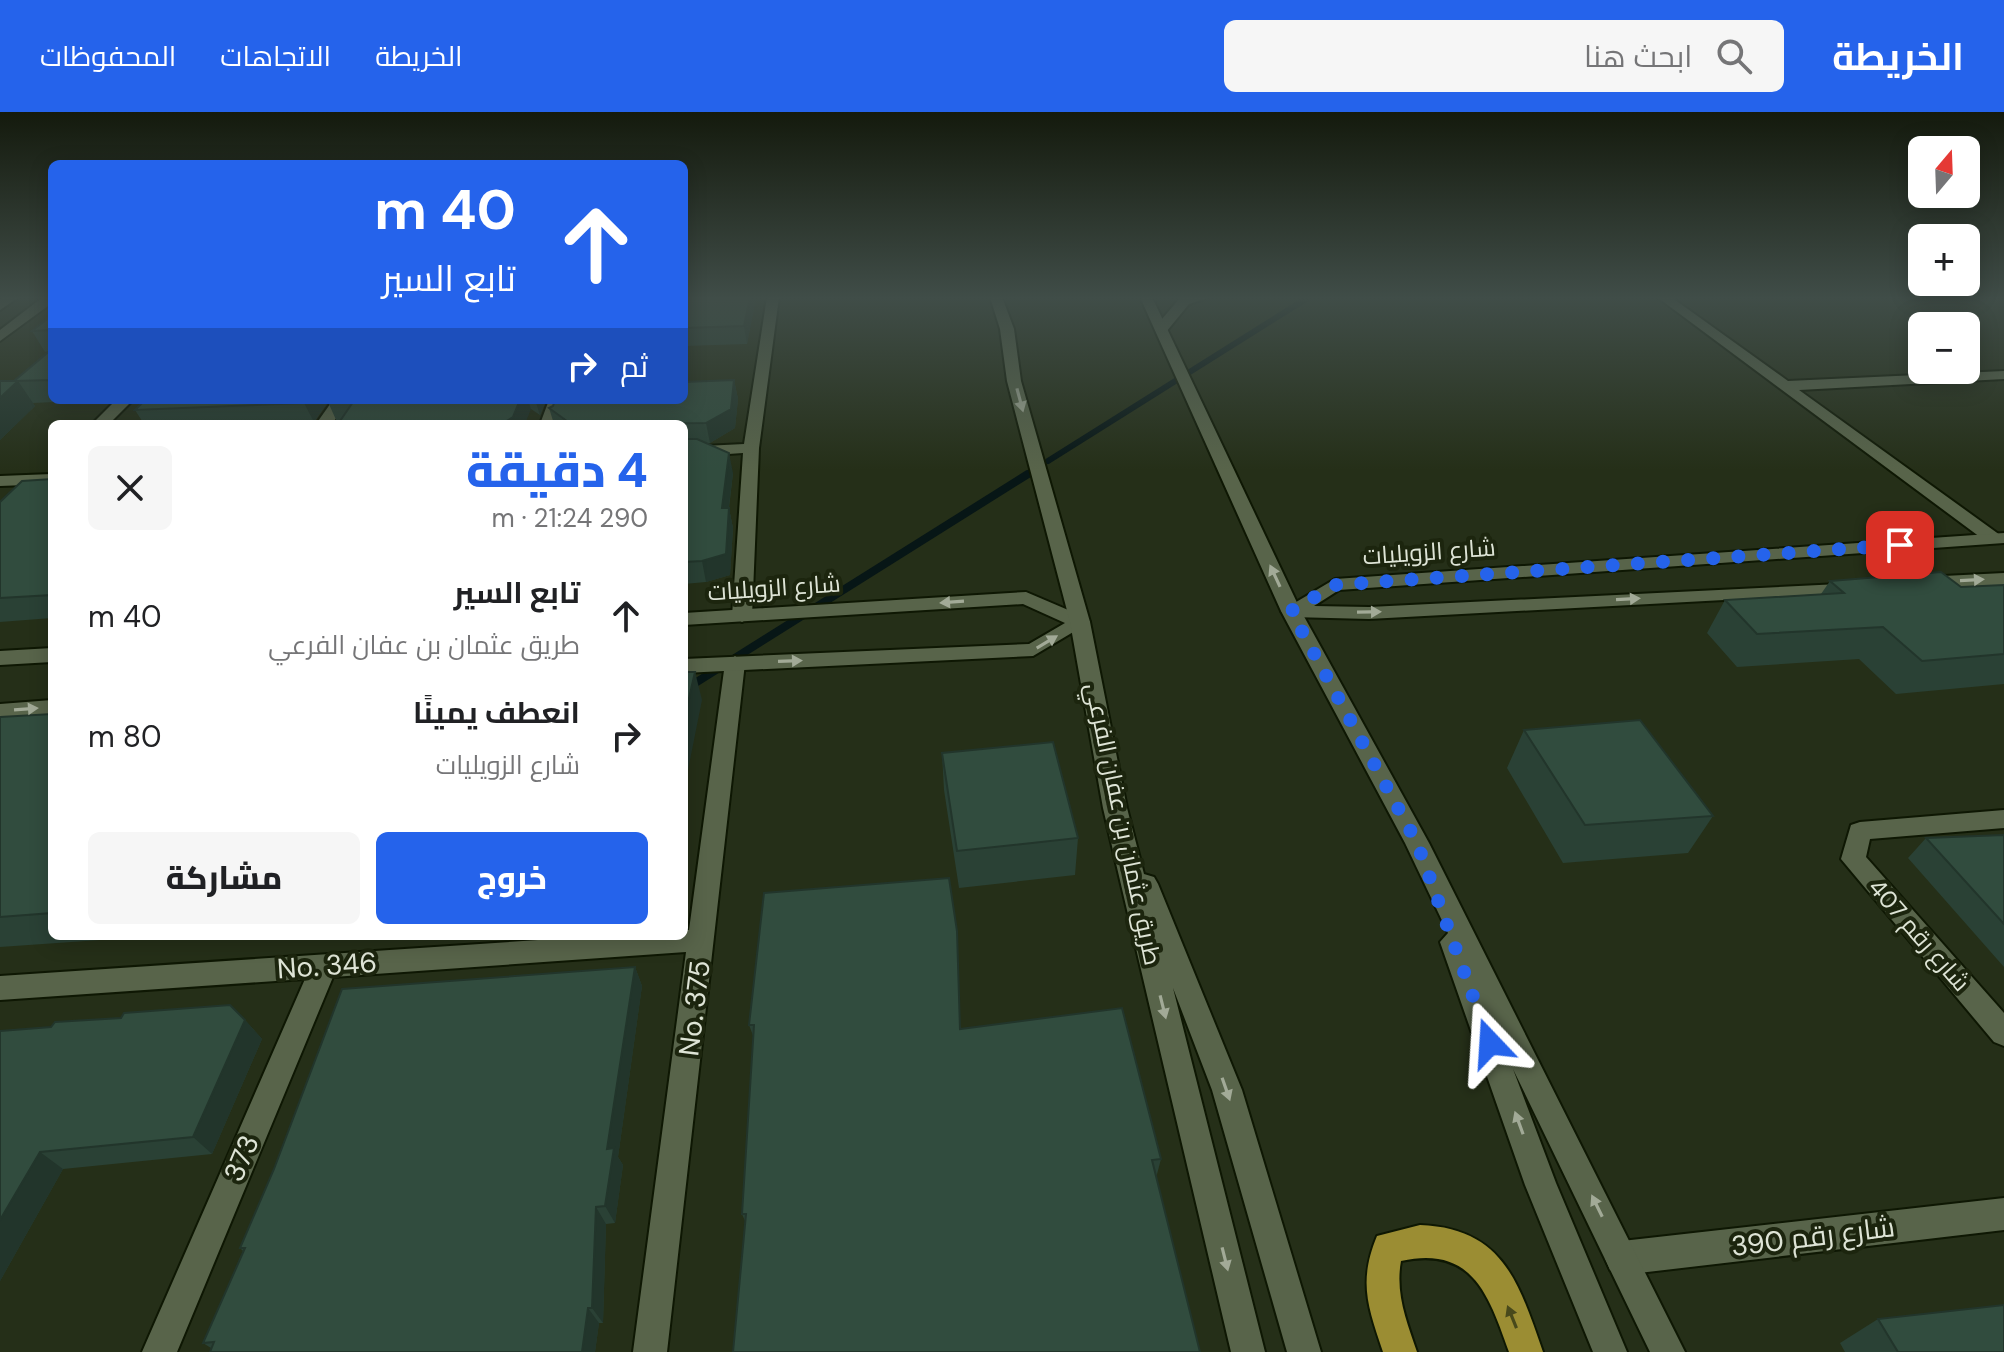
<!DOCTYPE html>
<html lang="ar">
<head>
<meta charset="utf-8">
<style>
  :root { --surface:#fff; --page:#f6f6f6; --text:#202124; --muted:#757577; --accent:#2563eb }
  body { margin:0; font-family:"DM Sans",Cairo,sans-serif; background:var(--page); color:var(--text); direction:rtl; height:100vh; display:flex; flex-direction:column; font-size:30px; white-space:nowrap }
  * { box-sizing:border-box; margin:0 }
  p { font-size:26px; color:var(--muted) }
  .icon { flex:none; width:44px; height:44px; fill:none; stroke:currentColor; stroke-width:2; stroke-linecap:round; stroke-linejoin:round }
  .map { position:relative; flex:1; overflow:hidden; direction:ltr }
  .drawer { position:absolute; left:48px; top:308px; width:640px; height:520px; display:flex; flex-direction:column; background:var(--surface); border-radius:12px; box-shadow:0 4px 20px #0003; direction:rtl }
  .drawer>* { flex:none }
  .top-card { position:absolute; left:48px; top:48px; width:640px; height:244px; border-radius:12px; box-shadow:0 4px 20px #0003; direction:rtl; background:#2563eb; color:#fff; overflow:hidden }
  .needle { width:52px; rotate:19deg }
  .fabs { position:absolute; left:1908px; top:24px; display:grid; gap:16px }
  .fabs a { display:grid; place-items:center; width:72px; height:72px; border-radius:12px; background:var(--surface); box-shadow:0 4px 20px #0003; font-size:40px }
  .pin { position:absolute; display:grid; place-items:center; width:68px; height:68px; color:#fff; margin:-34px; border-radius:16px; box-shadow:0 4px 12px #0006 }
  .me { position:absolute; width:88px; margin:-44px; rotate:340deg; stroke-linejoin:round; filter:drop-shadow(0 0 6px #0008) }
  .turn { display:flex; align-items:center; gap:28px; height:168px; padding:0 40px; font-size:36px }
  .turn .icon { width:104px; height:104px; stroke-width:2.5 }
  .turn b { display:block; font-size:56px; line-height:68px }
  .then { display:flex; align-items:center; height:76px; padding:0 40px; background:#0003; gap:16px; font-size:30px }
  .round { display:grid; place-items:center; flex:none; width:84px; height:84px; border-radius:12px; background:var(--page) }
  .headline { display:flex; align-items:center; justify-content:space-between; height:136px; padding:0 40px }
  h1 { font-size:48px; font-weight:800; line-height:60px; color:var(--accent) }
  .primary-button { display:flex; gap:16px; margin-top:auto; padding:16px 40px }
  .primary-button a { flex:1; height:92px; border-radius:12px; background:var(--accent); color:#fff; font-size:32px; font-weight:800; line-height:92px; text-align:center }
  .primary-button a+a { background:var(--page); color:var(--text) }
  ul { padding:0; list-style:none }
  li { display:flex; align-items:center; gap:24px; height:120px; padding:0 40px }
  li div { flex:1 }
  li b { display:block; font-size:30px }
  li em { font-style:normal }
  header { display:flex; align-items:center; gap:48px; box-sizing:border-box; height:112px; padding:0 40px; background:var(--accent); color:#fff }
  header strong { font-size:38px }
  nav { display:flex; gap:44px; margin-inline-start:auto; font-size:28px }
  .search { width:560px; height:72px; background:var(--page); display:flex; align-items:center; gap:20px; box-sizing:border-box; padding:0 28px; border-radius:12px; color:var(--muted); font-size:30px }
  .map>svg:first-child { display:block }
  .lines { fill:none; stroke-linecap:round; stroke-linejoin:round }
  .stream-far1 { stroke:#071616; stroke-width:6 }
  .stream { stroke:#071616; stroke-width:8 }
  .minor-casing { stroke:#0e1703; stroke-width:4 }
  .tertiary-casing { stroke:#0e1703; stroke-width:4 }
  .secondary-casing { stroke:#0e1703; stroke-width:4 }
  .primary-casing { stroke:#0e1703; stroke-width:4 }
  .minor { fill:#58644a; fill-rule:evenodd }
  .tertiary { fill:#58644a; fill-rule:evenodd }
  .secondary { fill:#58644a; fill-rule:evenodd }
  .primary { fill:#9b8d33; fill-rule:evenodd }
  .wall { fill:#2a4135 }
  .shaded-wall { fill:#22352b }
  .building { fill:#314c3e; stroke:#22352b; stroke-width:2 }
  .oneway { fill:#a2aa97 }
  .oneway2 { fill:#48491b }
  .route { stroke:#2563eb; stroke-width:14; stroke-dasharray:0 25.2 }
  .labels { text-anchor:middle; stroke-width:8; stroke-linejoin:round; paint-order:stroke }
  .street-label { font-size:24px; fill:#dee4d6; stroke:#1c250e }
  .near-street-label { font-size:28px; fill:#dee4d6; stroke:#1c250e }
</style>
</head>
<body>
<header>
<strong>الخريطة</strong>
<div class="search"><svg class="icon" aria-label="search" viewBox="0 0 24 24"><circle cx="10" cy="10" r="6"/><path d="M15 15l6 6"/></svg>ابحث هنا</div>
<nav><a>الخريطة</a><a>الاتجاهات</a><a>المحفوظات</a></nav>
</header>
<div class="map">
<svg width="2004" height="1240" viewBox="0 0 2004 1240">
  <rect width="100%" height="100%" fill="#252f18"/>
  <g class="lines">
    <path class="stream-far1" d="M1048,349L1309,185"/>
    <path class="stream" d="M684,578L1028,362"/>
    <defs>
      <path id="minor" d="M5,185H19L0,198V188Z
        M43,185H52V191L0,229V218Z
        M767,185H779L759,336L752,504L742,510L732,504L743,341L684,345V335L744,332Z
        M1657,185H1671L1788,269L2004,259V267L1799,278L2000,423L2003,427L2000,431H1988Z
        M116,288H133L109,312H92Z
        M333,288H349L332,312H316Z
        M549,288H565L556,312H540Z
        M52,362V372L0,374V364Z
        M735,544L745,551L667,1240H633L686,840L333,865L177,1240H142L305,867L0,888V864L598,824H684V818H689L725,551Z
        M2004,698V716L1870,727L1866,745L2004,901V934L1994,930L1841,747L1851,713L1860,710Z
        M2004,1086V1118L1622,1163L1610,1158L1605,1146L1610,1134L1622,1129Z"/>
      <path id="tertiary" d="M1187,185H1210L1189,192L1166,220H1156V214L1180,186Z
        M2004,421V431L1339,478L1314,494L1369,495L1860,471L1862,475L1860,479L1853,481L1369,507L1291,505L1281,499L1335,467Z
        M2004,461V473L1923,477L1914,471L1923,465Z
        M1026,480L1087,506L1090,510L1033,544L684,561V547L1029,532L1065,511L1023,492L684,513V501Z
        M52,536V550L0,553V539Z
        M52,588V602L0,606V592Z"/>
      <path id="secondary" d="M990,185H1002L1014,217L1021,269L1090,510L1127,696L1144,762L1154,765L1158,772L1242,978L1321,1240H1287L1212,978L1173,876L1265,1240H1231L1103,696L1070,510L1007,269L1000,217Z
        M1140,185H1152L1301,499L1429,731L1685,1240H1650L1513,957L1556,1071L1627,1240H1593L1525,1073L1440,830L1448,821L1405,731L1281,499Z"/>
      <path id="primary" d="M1420,1113C1504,1116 1519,1172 1543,1240H1509C1489,1184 1473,1133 1401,1149C1395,1182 1407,1210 1417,1240H1383C1368,1195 1358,1170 1377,1124Z"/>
    </defs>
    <use href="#minor" class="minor-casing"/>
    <use href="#tertiary" class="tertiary-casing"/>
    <use href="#secondary" class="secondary-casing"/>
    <use href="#primary" class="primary-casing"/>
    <use href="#minor" class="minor"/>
    <use href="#tertiary" class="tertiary"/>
    <use href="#secondary" class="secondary"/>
    <use href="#primary" class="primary"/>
  </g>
  <path class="wall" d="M684,185H756L747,232L684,234Z
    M52,203V288H98L33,291L35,294L0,328V269H14L50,239L45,240L32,219Z
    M734,268L738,287L735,316L710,331H706L733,361L729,396L733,416L730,463L706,470L684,472V312H554L549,296Z
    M145,288H329L314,310L278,312H144L135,298Z
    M330,288H546L540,303L531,297L337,310L328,290Z
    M52,367V506L0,510V390Z
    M1830,469L1961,475L2004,473V572L1896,582L1859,547L1737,555L1707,521L1725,488L1821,482Z
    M52,602V824H157L0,835V605Z
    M1524,618L1713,704L1688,741L1563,751L1507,656Z
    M942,641L1078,726L1075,763L959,776L944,678Z
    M2004,723V855L1908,746L1926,726Z
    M635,855L642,874L618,1045L623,1053L615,1111L606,1112L603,1211H599L595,1240H210L211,1236L203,1231L243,1139L240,1136Z
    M245,908L262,927L212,1042L63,1057L0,1169V919Z
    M749,913L961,917L1161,1047L1156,1066L745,1109L742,1102L754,926Z
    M1878,1207L2004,1240H1845L1840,1231Z"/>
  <path class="shaded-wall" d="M750,185H756L747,232L744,214Z
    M734,268L738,287L735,316L710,331L706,311Z
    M18,269L35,294L0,328V286Z
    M307,288H329L314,310L304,291Z
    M520,288H528L531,297L525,312H502Z
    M535,288H546L540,303Z
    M729,341L733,361L726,417L722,396Z
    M729,396L733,416L730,463L706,470L702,449Z
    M695,560L702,588L687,663L684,655V608Z
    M635,855L642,874L618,1045L623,1053L615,1111L605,1094L607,1037Z
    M245,908L262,927L212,1042L193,1025Z
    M40,1040L63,1057L0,1169V1108Z
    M596,1095L606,1112L603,1211L592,1196Z
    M588,1196L599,1211L595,1240H582Z"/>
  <path class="building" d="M684,185H750L744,214L684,216Z
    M52,203V218L32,219Z
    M52,237V268L14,269Z
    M734,268L731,297L706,311L571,312L549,296L553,294L555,288H684V270Z
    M0,269H18L0,286Z
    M145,288H307L304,291L135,298Z
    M330,288H520L513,305L502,312H338L353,290H328Z
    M684,327H697L729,341L722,396H729L726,442L702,449L684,450Z
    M52,367V483L0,486V390L22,369Z
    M1941,460L1961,475L2004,473V542L1922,549L1883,515L1757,522L1725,488L1844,481L1830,469Z
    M684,560H695L684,608Z
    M52,602V801L0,805V605Z
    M1640,608L1713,704L1585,713L1524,618Z
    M1053,630L1078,726L957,739L942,641Z
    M2004,723V812L1926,726Z
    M949,766L957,819L960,917L1122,896L1161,1047L1152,1048L1200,1240H733L746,1102H742L754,913H749L764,781Z
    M635,855L607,1037L614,1036L605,1094L596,1095L592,1196H588L582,1240H210L214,1230L203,1231L245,1136H240L274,1057L342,877Z
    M230,893L245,908L193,1025L40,1040L0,1108V919L51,915L55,910L121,906L124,901Z
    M2004,1193V1240H1898L1878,1207Z"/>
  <defs><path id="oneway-solid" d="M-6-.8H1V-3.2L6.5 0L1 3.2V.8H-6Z" transform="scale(2)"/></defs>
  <g class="oneway">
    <use href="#oneway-solid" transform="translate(1020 288) rotate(75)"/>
    <use href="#oneway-solid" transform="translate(1275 464) rotate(-115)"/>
    <use href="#oneway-solid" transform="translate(1972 468) rotate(-3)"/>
    <use href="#oneway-solid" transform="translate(1628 487) rotate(-3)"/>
    <use href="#oneway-solid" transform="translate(952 490) rotate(176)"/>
    <use href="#oneway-solid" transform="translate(1369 500) rotate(-1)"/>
    <use href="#oneway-solid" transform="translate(1047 530) rotate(-31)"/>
    <use href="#oneway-solid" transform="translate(790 549) rotate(-2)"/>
    <use href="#oneway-solid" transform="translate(26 597) rotate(-4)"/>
    <use href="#oneway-solid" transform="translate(1163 895) rotate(76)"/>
    <use href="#oneway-solid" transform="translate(1226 977) rotate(71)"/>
    <use href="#oneway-solid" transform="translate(1519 1011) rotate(-110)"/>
    <use href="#oneway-solid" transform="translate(1597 1094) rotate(-116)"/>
    <use href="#oneway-solid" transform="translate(1225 1147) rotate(76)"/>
  </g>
  <use class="oneway2" href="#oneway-solid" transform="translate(1512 1205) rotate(-112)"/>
  <linearGradient id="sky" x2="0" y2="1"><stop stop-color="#141a0d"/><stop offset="0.52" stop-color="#404d48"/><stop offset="1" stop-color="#404d48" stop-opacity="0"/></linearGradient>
  <rect width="2004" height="358" fill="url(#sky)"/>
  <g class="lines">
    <path class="route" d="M1490,931L1417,731L1291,499L1335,473L1900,433"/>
  </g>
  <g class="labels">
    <g class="street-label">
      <text transform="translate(1429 440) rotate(-4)" y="8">شارع الزويليات</text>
      <text transform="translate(774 476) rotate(-4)" y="8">شارع الزويليات</text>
      <text transform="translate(1123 712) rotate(78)" y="8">طريق عثمان بن عفان الفرعي</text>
      <text transform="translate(1919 823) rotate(49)" y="8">شارع رقم 407</text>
    </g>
    <g class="near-street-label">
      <text transform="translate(327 853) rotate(-4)" y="10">No. 346</text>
      <text transform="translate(694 896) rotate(-83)" y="10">No. 375</text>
      <text transform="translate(241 1046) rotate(-67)" y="10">373</text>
      <text transform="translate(1813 1124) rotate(-7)" y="10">شارع رقم 390</text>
    </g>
  </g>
</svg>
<div class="fabs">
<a><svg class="needle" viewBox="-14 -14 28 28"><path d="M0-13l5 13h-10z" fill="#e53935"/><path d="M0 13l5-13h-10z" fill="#757577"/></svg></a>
<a>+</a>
<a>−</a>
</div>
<div class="pin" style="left:1900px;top:433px;background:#d93025"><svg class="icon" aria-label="arrive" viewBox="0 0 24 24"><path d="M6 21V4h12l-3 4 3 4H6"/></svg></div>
<svg class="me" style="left:1490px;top:931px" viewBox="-20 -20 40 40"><path d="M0-17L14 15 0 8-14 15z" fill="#2563eb" stroke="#fff" stroke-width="4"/></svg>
<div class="top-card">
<div class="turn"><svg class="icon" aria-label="ahead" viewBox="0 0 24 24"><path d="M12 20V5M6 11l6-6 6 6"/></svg><div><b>40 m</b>تابع السير</div></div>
<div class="then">ثم<svg class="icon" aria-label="right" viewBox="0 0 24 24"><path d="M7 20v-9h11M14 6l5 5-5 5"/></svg></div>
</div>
<section class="drawer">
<div class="headline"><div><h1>4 دقيقة</h1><p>290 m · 21:24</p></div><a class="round"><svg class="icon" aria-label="close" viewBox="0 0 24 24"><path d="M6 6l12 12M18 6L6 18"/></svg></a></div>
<ul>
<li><svg class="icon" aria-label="ahead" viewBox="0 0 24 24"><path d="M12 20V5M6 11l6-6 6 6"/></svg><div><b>تابع السير</b><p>طريق عثمان بن عفان الفرعي</p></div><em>40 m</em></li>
<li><svg class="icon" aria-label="right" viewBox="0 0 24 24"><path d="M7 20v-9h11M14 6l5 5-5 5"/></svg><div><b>انعطف يمينًا</b><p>شارع الزويليات</p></div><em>80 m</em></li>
</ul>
<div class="primary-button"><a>خروج</a><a>مشاركة</a></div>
</section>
</div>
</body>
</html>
